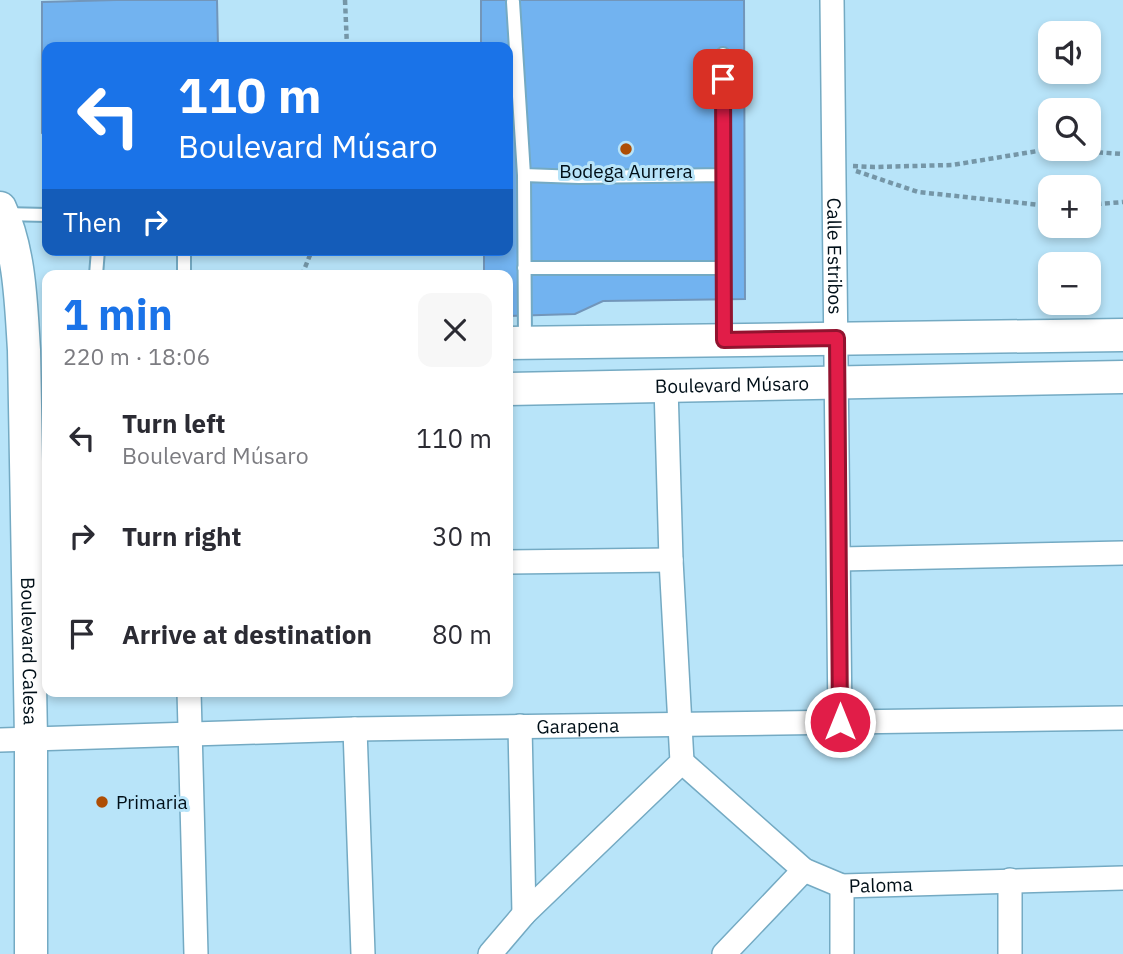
<!DOCTYPE html>
<html lang="en">
<head>
<meta charset="utf-8">
<style>
  :root { --surface:#fff; --page:#f7f7f7; --text:#2b2b33; --muted:#7c7c81; --accent:#1a73e8 }
  body { margin:0; font-family:"IBM Plex Sans",sans-serif; background:var(--page); color:var(--text); height:100vh; display:flex; flex-direction:column; font-size:26px; white-space:nowrap }
  * { box-sizing:border-box; margin:0 }
  p { font-size:23px; color:var(--muted) }
  .icon { flex:none; width:38px; height:38px; fill:none; stroke:currentColor; stroke-width:2; stroke-linecap:round; stroke-linejoin:round }
  .map { position:relative; flex:1; overflow:hidden }
  .side { position:absolute; left:42px; top:270px; width:471px; height:427px; display:flex; flex-direction:column; background:var(--surface); border-radius:14px; box-shadow:0 4px 10px #0003 }
  .side>* { flex:none }
  .guide { position:absolute; left:42px; top:42px; width:471px; height:214px; border-radius:14px; box-shadow:0 4px 10px #0003; background:#1a73e8; color:#fff; overflow:hidden }
  .fabs { position:absolute; left:1038px; top:21px; display:grid; gap:14px }
  .fabs a { display:grid; place-items:center; width:63px; height:63px; border-radius:14px; background:var(--surface); box-shadow:0 4px 10px #0003; font-size:35px }
  .pin { position:absolute; display:grid; place-items:center; width:60px; height:60px; color:#fff; margin:-30px; border-radius:14px; box-shadow:0 4px 10px #0006 }
  .me { position:absolute; width:77px; margin:-38px; rotate:0deg; stroke-linejoin:round; filter:drop-shadow(0 0 5px #0008) }
  .turn { display:flex; align-items:center; gap:24px; height:147px; padding:0 21px; font-size:32px }
  .turn .icon { width:91px; height:91px; stroke-width:2.5 }
  .turn b { display:block; font-size:49px; line-height:60px }
  .then { display:flex; align-items:center; height:66px; padding:0 21px; background:#0003; gap:14px; font-size:26px }
  .round { display:grid; place-items:center; flex:none; width:74px; height:74px; border-radius:14px; background:var(--page) }
  .headline { display:flex; align-items:center; justify-content:space-between; height:119px; padding:0 21px }
  h1 { font-size:42px; font-weight:700; line-height:52px; color:var(--accent) }
  ul { padding:0; list-style:none }
  li { display:flex; align-items:center; gap:21px; height:98px; padding:0 21px }
  li div { flex:1 }
  li b { display:block; font-size:26px }
  li em { font-style:normal }
  .map>svg:first-child { display:block }
  .building { fill:#72b3f0; stroke:#7296ba; stroke-width:2 }
  .lines { fill:none; stroke-linecap:round; stroke-linejoin:round }
  .lane-casing { stroke:#74aac3; stroke-width:16 }
  .street-casing { stroke:#74aac3; stroke-width:26 }
  .secondary-casing { stroke:#74aac3; stroke-width:35 }
  .path { stroke:#7596a7; stroke-width:4.5; stroke-dasharray:5 3.5; stroke-linecap:butt }
  .lane { stroke:#fff; stroke-width:12 }
  .street { stroke:#fff; stroke-width:23 }
  .secondary { stroke:#fff; stroke-width:32 }
  .route-casing { stroke:#92132f; stroke-width:18 }
  .route { stroke:#e11d48; stroke-width:12 }
  .poi-dot { fill:#ae4e05; stroke:#b8e4f9; stroke-width:2.5 }
  .labels { text-anchor:middle; stroke-width:6; stroke-linejoin:round; paint-order:stroke }
  .poi-label { font-size:19px; fill:#000f18; stroke:#b8e4f9 }
  .street-label { font-size:19px; fill:#000f18; stroke:#b8e4f9 }
</style>
</head>
<body>
<div class="map">
<svg width="1123" height="954" viewBox="0 0 1123 954">
  <rect width="100%" height="100%" fill="#b8e4f9"/>
  <path class="building" d="M116,0H217L218,47H47V137L42,133V2Z
    M481,0H744L745,299L603,301L575,314L508,316V275H484V250H508V47H481Z"/>
  <g class="lines">
    <defs>
      <path id="lane" d="M513,2L524,175
        M723,54L724,175
        M3,214L47,215
        M184,250V275
        M524,268H724
        M96,275L98,250
        M525,342L524,175L579,177L724,175V340"/>
      <g id="street">
        <path id="s1" d="M832,0L840,722"/>
        <path d="M840,559L1123,553"/>
        <path d="M508,562L671,560"/>
        <path d="M189,691L196,954"/>
        <path d="M520,726L524,914"/>
        <path d="M355,729L363,954"/>
        <path id="s2" d="M0,740L355,729L1123,718"/>
        <path id="s3" d="M682,762L804,870L842,886L1123,878"/>
        <path d="M1010,880V954"/>
        <path d="M490,954L524,914L682,762L671,560L666,386"/>
        <path d="M724,954L804,870"/>
        <path d="M842,954V886"/>
      </g>
      <g id="secondary">
        <path id="s4" d="M0,208C20,251 21,304 24,350L31,739V954"/>
        <path d="M508,343L1123,335"/>
        <path id="s5" d="M508,389L1123,377"/>
      </g>
    </defs>
    <use href="#lane" class="lane-casing"/>
    <use href="#street" class="street-casing"/>
    <use href="#secondary" class="secondary-casing"/>
    <path class="path" d="M345,0L347,47
      M853,166L874,167L952,165L1050,149L1123,154
      M856,171L918,192L1050,206
      M1088,205L1123,202
      M302,275L312,250"/>
    <use href="#lane" class="lane"/>
    <use href="#street" class="street"/>
    <use href="#secondary" class="secondary"/>
  </g>
  <g class="lines">
    <defs>
      <path id="route" d="M723,79L724,340L837,338L840,722"/>
    </defs>
    <use href="#route" class="route-casing"/>
    <use href="#route" class="route"/>
  </g>
  <g class="poi-dot">
    <circle cx="626" cy="149" r="7"/>
    <circle cx="102" cy="802" r="7"/>
  </g>
  <g class="labels">
    <g class="poi-label">
      <text x="626" y="178">Bodega Aurrera</text>
      <text x="116" y="809" text-anchor="start">Primaria</text>
    </g>
    <g class="street-label">
      <text dy="7" stroke="none"><textPath href="#s1" startOffset="256">Calle Estribos</textPath></text>
      <text dy="7" stroke="none"><textPath href="#s5" startOffset="224">Boulevard Músaro</textPath></text>
      <text dy="7" stroke="none"><textPath href="#s4" startOffset="446">Boulevard Calesa</textPath></text>
      <text dy="7" stroke="none"><textPath href="#s2" startOffset="578">Garapena</textPath></text>
      <text dy="7" stroke="none"><textPath href="#s3" startOffset="243">Paloma</textPath></text>
    </g>
  </g>
</svg>
<div class="fabs">
<a><svg class="icon" aria-label="sound" viewBox="0 0 24 24"><path d="M4 9h4l5-4v14l-5-4H4zM17 9q2 3 0 6"/></svg></a>
<a><svg class="icon" aria-label="search" viewBox="0 0 24 24"><circle cx="10" cy="10" r="6"/><path d="M15 15l6 6"/></svg></a>
<a>+</a>
<a>−</a>
</div>
<div class="pin" style="left:723px;top:79px;background:#d93025"><svg class="icon" aria-label="arrive" viewBox="0 0 24 24"><path d="M6 21V4h12l-3 4 3 4H6"/></svg></div>
<svg class="me" style="left:840px;top:722px" viewBox="-20 -20 40 40"><circle r="17" fill="#e11d48" stroke="#fff" stroke-width="3"/><path d="M0-11L8 9 0 5-8 9z" fill="#fff"/></svg>
<div class="guide">
<div class="turn"><svg class="icon" aria-label="left" viewBox="0 0 24 24"><path d="M17 20v-9H6M10 6l-5 5 5 5"/></svg><div><b>110 m</b>Boulevard Músaro</div></div>
<div class="then">Then<svg class="icon" aria-label="right" viewBox="0 0 24 24"><path d="M7 20v-9h11M14 6l5 5-5 5"/></svg></div>
</div>
<section class="side">
<div class="headline"><div><h1>1 min</h1><p>220 m · 18:06</p></div><a class="round"><svg class="icon" aria-label="close" viewBox="0 0 24 24"><path d="M6 6l12 12M18 6L6 18"/></svg></a></div>
<ul>
<li><svg class="icon" aria-label="left" viewBox="0 0 24 24"><path d="M17 20v-9H6M10 6l-5 5 5 5"/></svg><div><b>Turn left</b><p>Boulevard Músaro</p></div><em>110 m</em></li>
<li><svg class="icon" aria-label="right" viewBox="0 0 24 24"><path d="M7 20v-9h11M14 6l5 5-5 5"/></svg><div><b>Turn right</b></div><em>30 m</em></li>
<li><svg class="icon" aria-label="arrive" viewBox="0 0 24 24"><path d="M6 21V4h12l-3 4 3 4H6"/></svg><div><b>Arrive at destination</b></div><em>80 m</em></li>
</ul>
</section>
</div>
</body>
</html>
